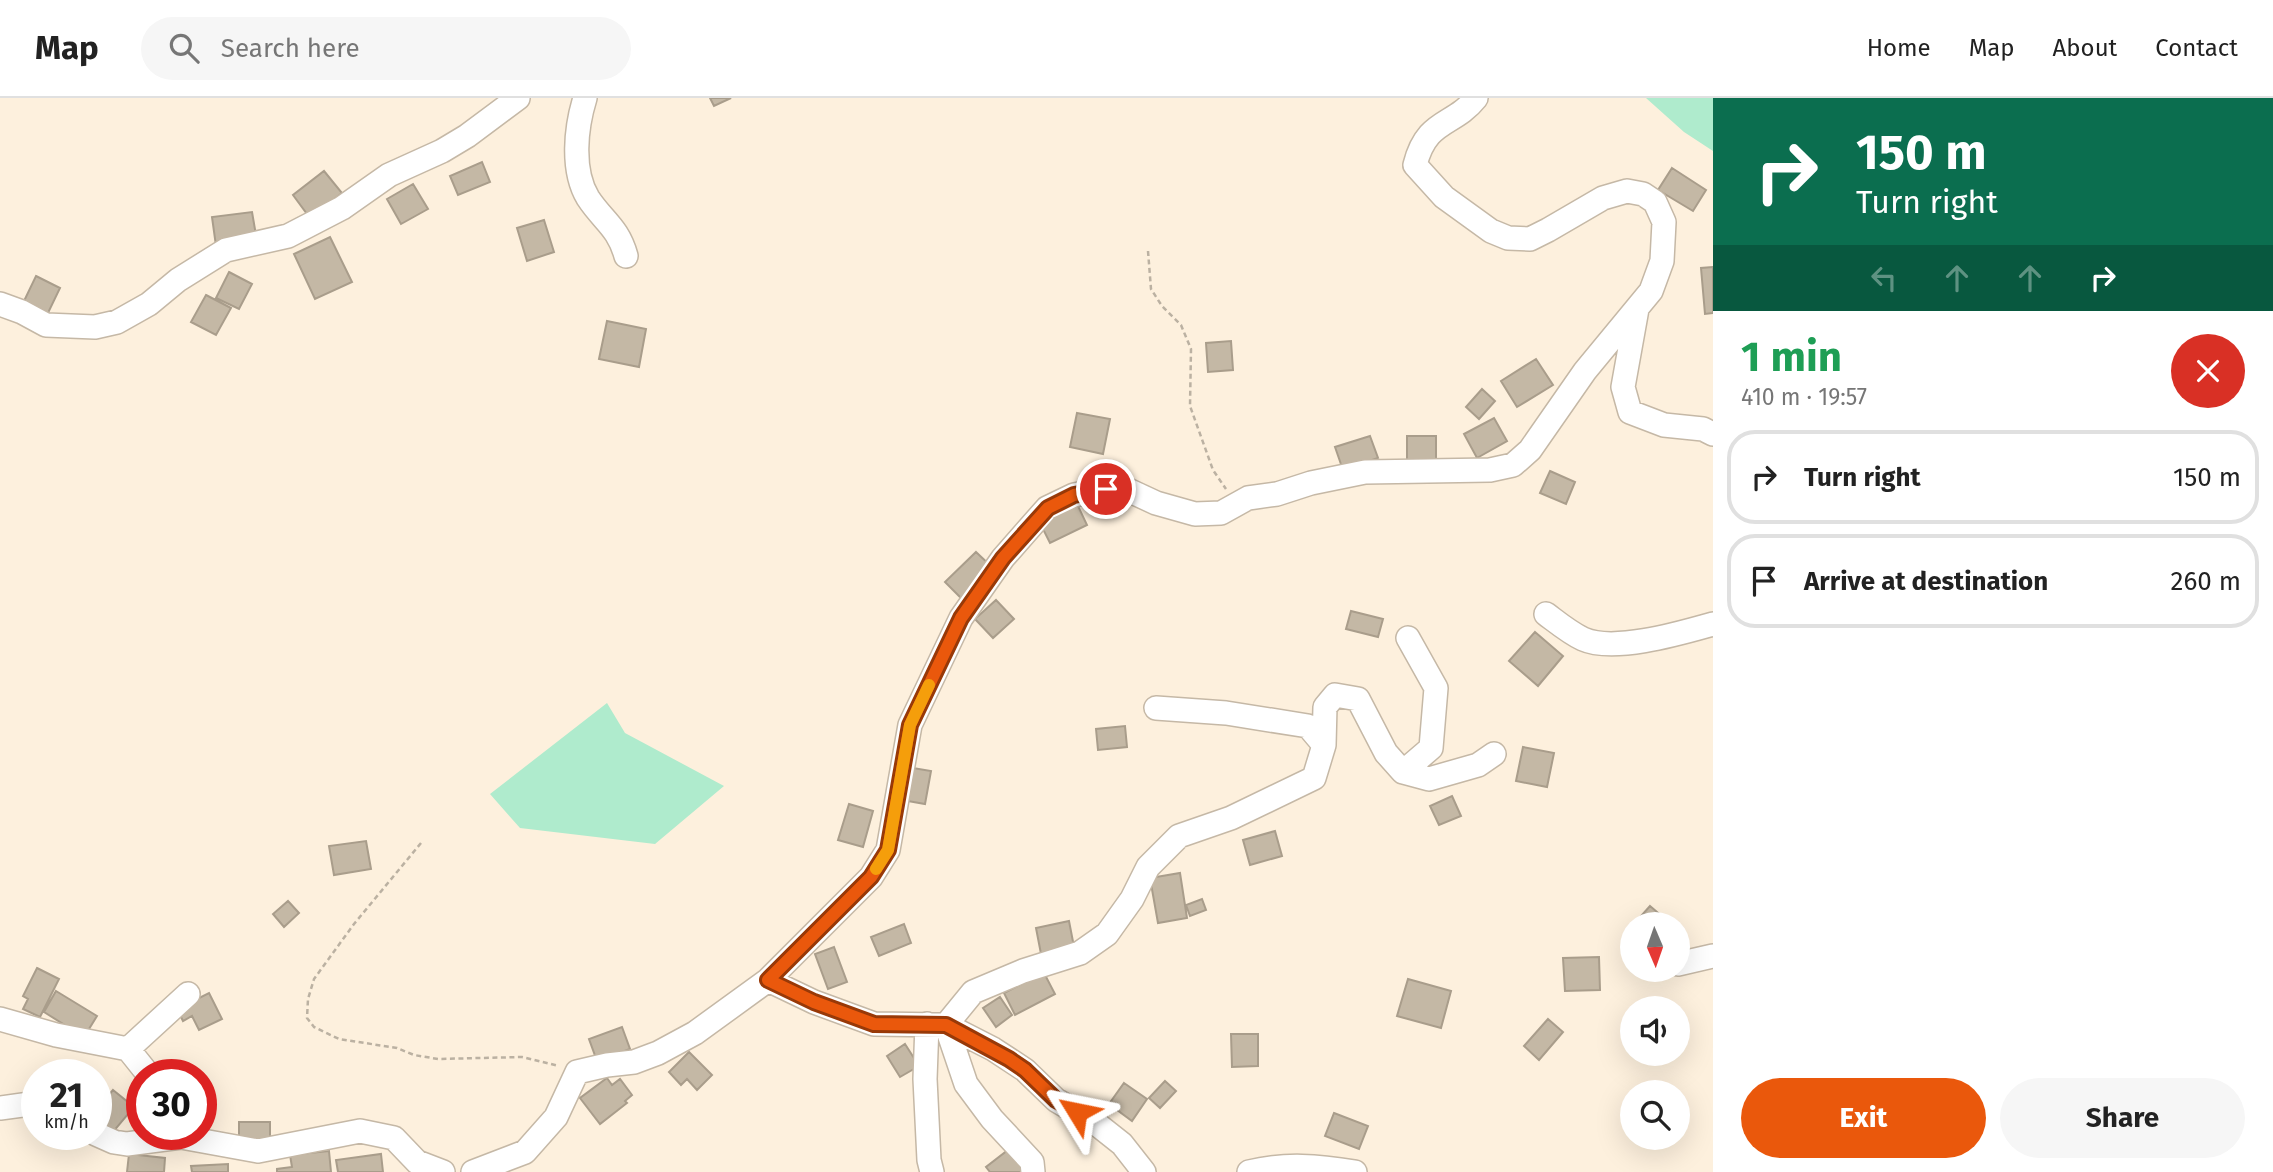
<!DOCTYPE html>
<html lang="en">
<head>
<meta charset="utf-8">
<style>
  :root { --surface:#fff; --page:#f6f6f6; --text:#222; --muted:#767676; --line:#e0e0e0; --accent:#ea580c }
  body { margin:0; font-family:"Fira Sans",sans-serif; background:var(--page); color:var(--text); height:100vh; display:flex; flex-direction:column; font-size:26px; white-space:nowrap }
  * { box-sizing:border-box; margin:0 }
  p { font-size:23px; color:var(--muted) }
  .icon { flex:none; width:38px; height:38px; fill:none; stroke:currentColor; stroke-width:2; stroke-linecap:round; stroke-linejoin:round }
  .map { position:relative; flex:1; overflow:hidden }
  .sheet { display:flex; flex-direction:column; background:var(--surface); width:560px }
  .sheet>* { flex:none }
  .top-card { background:#0b6e4f; color:#fff; overflow:hidden }
  .needle { width:46px; rotate:178deg }
  .tools { position:absolute; left:1620px; top:814px; display:grid; gap:14px }
  .tools a { display:grid; place-items:center; width:70px; height:70px; border-radius:50%; background:var(--surface); box-shadow:0 7px 28px #0002; font-size:35px }
  .speed { position:absolute; left:21px; top:961px; display:flex; gap:14px; font-size:35px; font-weight:700; text-align:center }
  .speed>* { display:grid; place-content:center; width:91px; height:91px; border-radius:50%; background:var(--surface); box-shadow:0 7px 28px #0002; line-height:1 }
  .speed small { font-size:18px; font-weight:400 }
  .speed .limit { border:10px solid #d22; background:#fff; color:#111 }
  .pin { position:absolute; display:grid; place-items:center; width:60px; height:60px; color:#fff; margin:-30px; border:4px solid #fff; border-radius:50%; box-shadow:0 2px 7px #0007 }
  .me { position:absolute; width:77px; margin:-38px; rotate:305deg; stroke-linejoin:round; filter:drop-shadow(0 0 5px #0008) }
  .turn { display:flex; align-items:center; gap:24px; height:147px; padding:0 28px; font-size:32px }
  .turn .icon { width:91px; height:91px; stroke-width:2.5 }
  .turn b { display:block; font-size:49px; line-height:60px }
  .lanes { display:flex; align-items:center; height:66px; padding:0 28px; background:#0003; justify-content:center; gap:35px; direction:ltr }
  .lanes .off { opacity:.35 }
  .round { display:grid; place-items:center; flex:none; width:74px; height:74px; border-radius:37px; background:var(--page) }
  .headline { display:flex; align-items:center; justify-content:space-between; height:119px; padding:0 28px }
  h1 { font-size:42px; font-weight:700; line-height:52px; color:#1e9e55 }
  .cta { display:flex; gap:14px; margin-top:auto; padding:14px 28px }
  .cta a { flex:1; height:80px; border-radius:42px; background:var(--accent); color:#fff; font-size:28px; font-weight:700; line-height:80px; text-align:center }
  .cta a+a { background:var(--page); color:var(--text) }
  ul { padding:0; list-style:none }
  li { display:flex; align-items:center; gap:21px; height:94px; margin:0 14px 10px; padding:0 14px; border:4px solid var(--line); border-radius:28px }
  li div { flex:1 }
  li b { display:block; font-size:26px }
  li em { font-style:normal }
  header { display:flex; align-items:center; gap:42px; box-sizing:border-box; height:98px; padding:0 35px; background:var(--surface); border-bottom:2px solid var(--line) }
  header strong { font-size:33px }
  nav { display:flex; gap:38px; margin-inline-start:auto; font-size:24px }
  .search { width:490px; height:63px; background:var(--page); display:flex; align-items:center; gap:18px; box-sizing:border-box; padding:0 24px; border-radius:38px; color:var(--muted); font-size:26px }
  main { display:flex; flex:1; min-height:0 }
  .map>svg:first-child { display:block }
  .green { fill:#afebcd }
  .building { fill:#c4b8a5; stroke:#a99d8b; stroke-width:2 }
  .lines { fill:none; stroke-linecap:round; stroke-linejoin:round }
  .minor-casing { stroke:#c5b8a6; stroke-width:26 }
  .path { stroke:#bbb1a2; stroke-width:2.5; stroke-dasharray:5 3.5; stroke-linecap:butt }
  .minor { stroke:#fff; stroke-width:23 }
  .route-casing { stroke:#983908; stroke-width:18 }
  .route { stroke:#ea580c; stroke-width:12 }
  .slow { stroke:#f59e0b; stroke-width:12 }
</style>
</head>
<body>
<header>
<strong>Map</strong>
<div class="search"><svg class="icon" aria-label="search" viewBox="0 0 24 24"><circle cx="10" cy="10" r="6"/><path d="M15 15l6 6"/></svg>Search here</div>
<nav><a>Home</a><a>Map</a><a>About</a><a>Contact</a></nav>
</header>
<main>
<div class="map">
<svg width="1713" height="1074" viewBox="0 0 1713 1074">
  <rect width="100%" height="100%" fill="#fdf0dd"/>
  <path class="green" d="M1646,0H1713V53L1684,34Z
    M607,605L625,635L724,688L655,746L520,730L490,696Z"/>
  <path class="building" d="M710,0H731L714,8Z
    M482,64L490,84L458,97L450,78Z
    M1672,70L1706,92L1693,113L1658,92Z
    M324,73L342,95L310,120L293,97Z
    M413,86L428,111L401,126L387,101Z
    M252,114L257,143L216,148L212,119Z
    M544,122L554,154L527,163L517,130Z
    M330,139L352,184L315,201L294,156Z
    M1713,169V215L1705,216L1701,170Z
    M229,174L252,186L239,211L216,200Z
    M36,178L60,190L48,215L24,203Z
    M206,197L231,210L216,237L191,224Z
    M607,223L646,231L639,269L599,261Z
    M1231,243L1233,272L1208,274L1206,245Z
    M1536,261L1553,287L1517,309L1501,283Z
    M1482,291L1495,303L1479,321L1466,309Z
    M1077,315L1110,321L1103,356L1070,349Z
    M1494,320L1507,343L1477,360L1464,336Z
    M1370,338L1378,360L1343,372L1335,349Z
    M1407,338H1436V365H1407Z
    M1550,373L1575,384L1566,406L1540,395Z
    M1077,406L1087,427L1050,445L1040,425Z
    M976,454L994,471L962,501L945,484Z
    M996,502L1014,521L993,540L975,521Z
    M1351,513L1383,521L1378,539L1346,531Z
    M1535,534L1563,558L1538,588L1509,563Z
    M1125,628L1127,649L1098,652L1096,631Z
    M1523,649L1554,655L1547,689L1516,683Z
    M907,669L931,673L925,706L902,702Z
    M1452,698L1461,718L1439,727L1430,708Z
    M849,706L873,713L863,749L838,742Z
    M1275,733L1282,758L1250,767L1243,742Z
    M366,743L371,771L334,777L329,748Z
    M1180,775L1187,820L1158,825L1150,780Z
    M1202,801L1206,812L1190,818L1186,807Z
    M288,803L299,815L284,829L273,816Z
    M1650,808L1671,826H1634Z
    M1069,823L1075,854L1042,861L1036,830Z
    M904,826L911,845L879,858L871,839Z
    M834,849L847,884L828,891L815,856Z
    M1599,859L1600,892L1565,893L1563,860Z
    M37,870L59,881L40,919L23,911L28,901L23,898Z
    M1044,875L1055,896L1015,917L1004,895Z
    M1408,881L1451,893L1441,930L1397,918Z
    M56,893L97,918L84,939L44,914Z
    M209,895L222,921L199,932L192,918L183,923L177,911Z
    M1000,899L1012,917L996,929L983,910Z
    M1548,921L1563,934L1539,962L1524,948Z
    M622,929L630,951L597,963L589,941Z
    M1231,936H1258V968L1232,969Z
    M905,946L919,968L900,979L887,958Z
    M689,954L712,977L697,992L687,981L681,987L669,974Z
    M607,980L612,987L620,981L632,997L625,1003L627,1005L600,1026L580,1000Z
    M1165,983L1176,993L1160,1010L1149,1000Z
    M1124,985L1147,1001L1132,1023L1109,1006Z
    M113,992L134,1009L108,1040L96,1031V1012Z
    M1334,1015L1368,1028L1359,1051L1325,1038Z
    M239,1024H270V1046H239Z
    M1008,1052L1025,1074H990L986,1069Z
    M329,1053L331,1074H277V1071L292,1069L290,1057Z
    M129,1056L165,1060L164,1074H127Z
    M381,1056L383,1074H338L336,1062Z
    M228,1066V1074H192L191,1068Z"/>
  <g class="lines">
    <defs>
      <path id="minor" d="M585,0C576,29 571,72 588,100C603,123 618,129 626,158
        M0,206L22,214L46,227L95,229L117,224L149,206L178,182L226,152L288,138L342,110L389,77L442,53L467,38L518,0
        M1637,211L1623,289L1630,314L1664,327L1703,331L1713,336
        M1546,516C1558,525 1570,535 1583,541C1614,555 1681,535 1713,526
        M1156,610L1226,615L1308,628L1324,647
        M1403,674L1431,650L1436,590L1408,540
        M1678,866L1713,858
        M768,882L814,904L874,926L946,927L993,951L1025,972L1056,1002L1098,1027L1122,1046L1144,1074
        M0,921L56,937L128,951L148,976
        M927,926L925,981L929,1062L932,1074
        M128,951L188,896
        M0,1010L37,1005
        M96,1036L114,1044L127,1046L181,1039L258,1053L360,1033L394,1040L417,1064L443,1074
        M473,1074L525,1054L556,1019L577,974L607,967L634,964L658,955L695,935L768,882L871,779L888,752L910,627L961,520L1003,460L1047,410L1074,397L1106,391L1128,392L1156,405L1195,416L1221,415L1248,400L1277,396L1311,385L1365,374L1490,372L1513,367L1530,352L1585,273L1651,193L1662,163L1664,124L1655,104L1643,96L1627,93L1603,100L1548,132L1530,141L1508,140L1491,133L1444,99L1415,67C1427,20 1453,29 1476,0
        M1033,1074L1032,1064L992,1021L966,986L946,927L973,894L1023,873L1080,855L1107,836L1132,801L1148,769L1179,738L1231,720L1314,680L1324,647L1325,609L1335,597L1358,601L1386,655L1403,674L1429,681L1478,667L1494,656
        M1249,1074C1285,1065 1319,1068 1355,1074"/>
    </defs>
    <use href="#minor" class="minor-casing"/>
    <path class="path" d="M1148,153L1151,191L1162,208L1181,227L1191,251L1190,308L1213,372L1226,391
      M421,745L354,826L314,881L308,901L307,920L314,929L339,941L397,950L414,957L438,961L522,959L559,968"/>
    <use href="#minor" class="minor"/>
  </g>
  <g class="lines">
    <defs>
      <path id="route" d="M1077,1014L1056,1002L1025,972L1009,961L946,927L874,926L814,904L768,882L871,779L888,752L910,627L961,520L1003,460L1048,410L1074,397L1106,391"/>
    </defs>
    <use href="#route" class="route-casing"/>
    <use href="#route" class="route"/>
    <path class="slow" d="M876,771L888,752L910,627L929,587"/>
  </g>
</svg>
<div class="tools">
<a><svg class="needle" viewBox="-14 -14 28 28"><path d="M0-13l5 13h-10z" fill="#e53935"/><path d="M0 13l5-13h-10z" fill="#767676"/></svg></a>
<a><svg class="icon" aria-label="sound" viewBox="0 0 24 24"><path d="M4 9h4l5-4v14l-5-4H4zM17 9q2 3 0 6"/></svg></a>
<a><svg class="icon" aria-label="search" viewBox="0 0 24 24"><circle cx="10" cy="10" r="6"/><path d="M15 15l6 6"/></svg></a>
</div>
<div class="speed"><div>21<small>km/h</small></div><div class="limit">30</div></div>
<div class="pin" style="left:1106px;top:391px;background:#d93025"><svg class="icon" aria-label="arrive" viewBox="0 0 24 24"><path d="M6 21V4h12l-3 4 3 4H6"/></svg></div>
<svg class="me" style="left:1077px;top:1014px" viewBox="-20 -20 40 40"><path d="M0-17L14 15 0 8-14 15z" fill="#ea580c" stroke="#fff" stroke-width="4"/></svg>
</div>
<section class="sheet">
<div class="top-card">
<div class="turn"><svg class="icon" aria-label="right" viewBox="0 0 24 24"><path d="M7 20v-9h11M14 6l5 5-5 5"/></svg><div><b>150 m</b>Turn right</div></div>
<div class="lanes"><svg class="icon off" aria-label="left" viewBox="0 0 24 24"><path d="M17 20v-9H6M10 6l-5 5 5 5"/></svg><svg class="icon off" aria-label="ahead" viewBox="0 0 24 24"><path d="M12 20V5M6 11l6-6 6 6"/></svg><svg class="icon off" aria-label="ahead" viewBox="0 0 24 24"><path d="M12 20V5M6 11l6-6 6 6"/></svg><svg class="icon" aria-label="right" viewBox="0 0 24 24"><path d="M7 20v-9h11M14 6l5 5-5 5"/></svg></div>
</div>
<div class="headline"><div><h1>1 min</h1><p>410 m · 19:57</p></div><a class="round" style="background:#d93025;color:#fff"><svg class="icon" aria-label="close" viewBox="0 0 24 24"><path d="M6 6l12 12M18 6L6 18"/></svg></a></div>
<ul>
<li><svg class="icon" aria-label="right" viewBox="0 0 24 24"><path d="M7 20v-9h11M14 6l5 5-5 5"/></svg><div><b>Turn right</b></div><em>150 m</em></li>
<li><svg class="icon" aria-label="arrive" viewBox="0 0 24 24"><path d="M6 21V4h12l-3 4 3 4H6"/></svg><div><b>Arrive at destination</b></div><em>260 m</em></li>
</ul>
<div class="cta"><a>Exit</a><a>Share</a></div>
</section>
</main>
</body>
</html>
